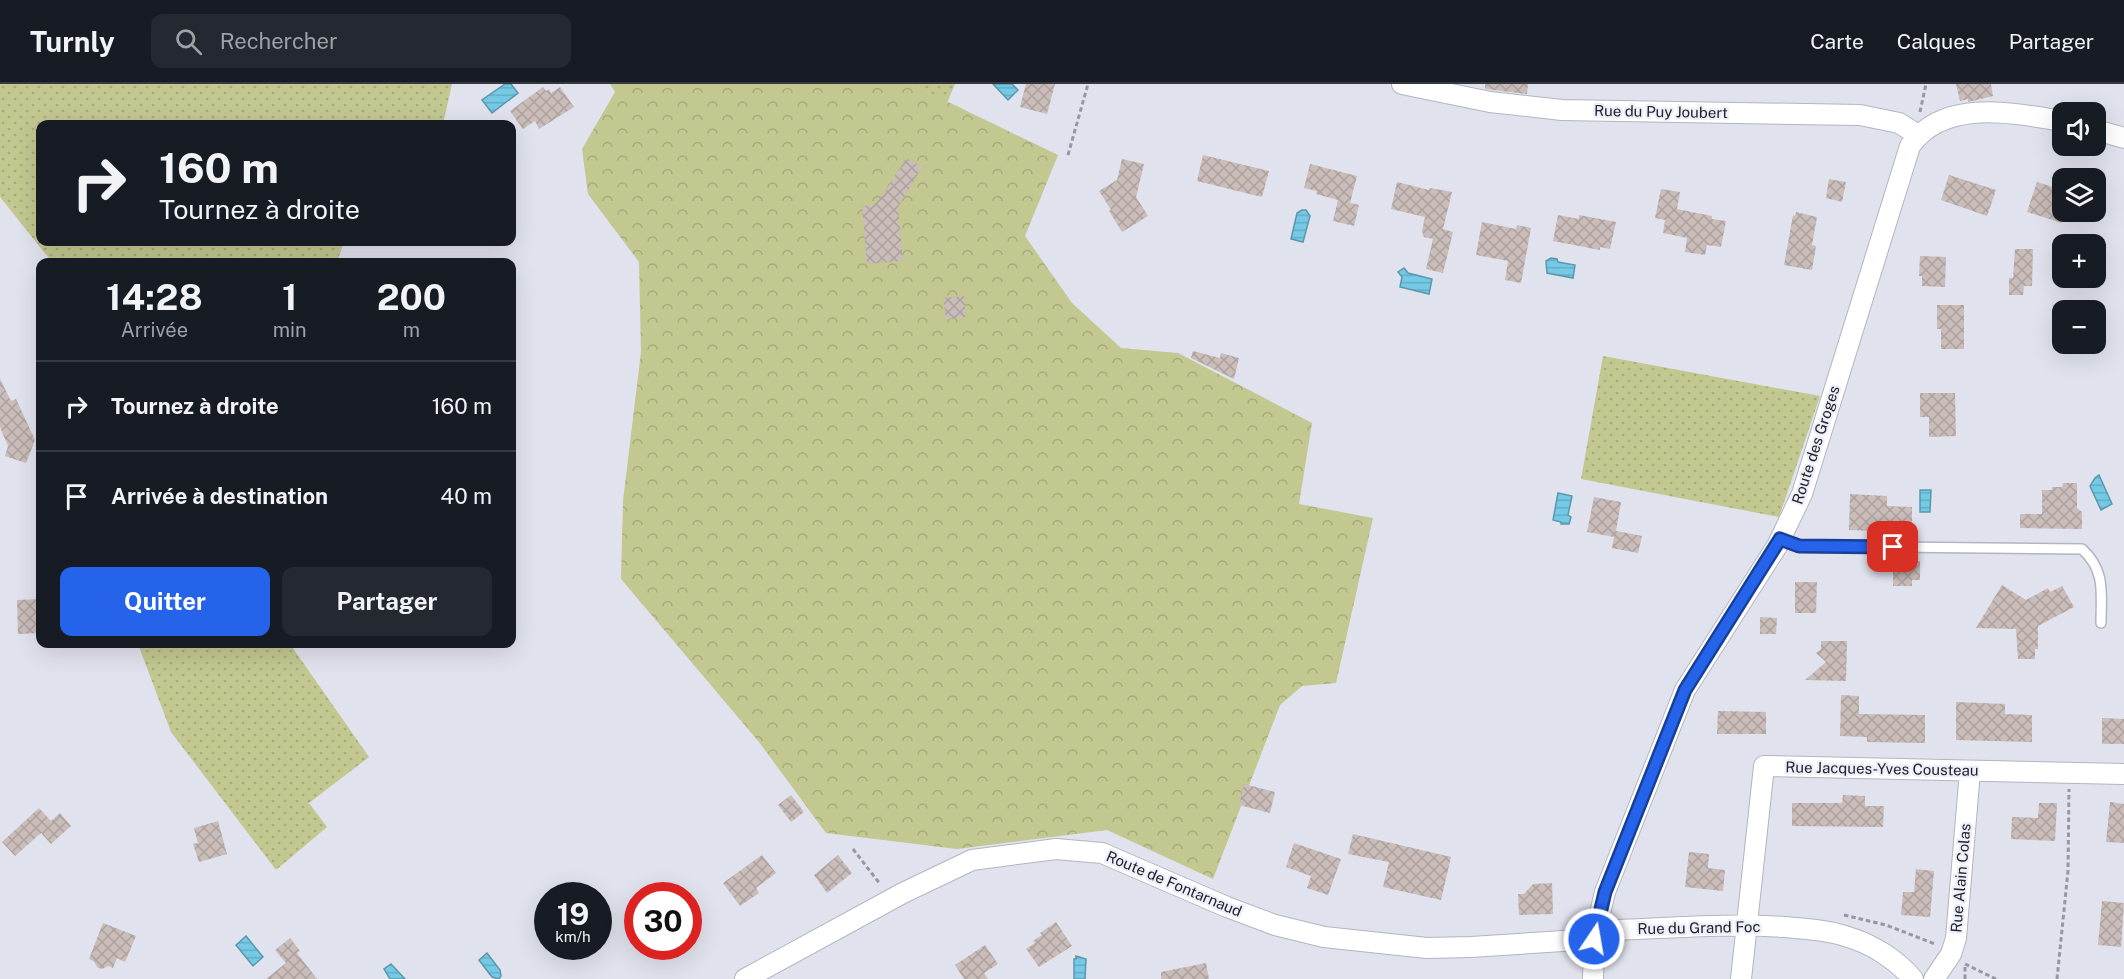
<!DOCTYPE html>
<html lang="fr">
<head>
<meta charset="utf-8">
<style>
  :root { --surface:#171b24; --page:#242831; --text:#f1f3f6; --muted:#9ea1a6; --line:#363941; --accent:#2563eb }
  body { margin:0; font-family:"Public Sans",sans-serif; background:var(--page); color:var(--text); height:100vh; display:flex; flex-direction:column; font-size:22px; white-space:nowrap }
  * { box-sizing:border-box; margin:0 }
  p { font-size:20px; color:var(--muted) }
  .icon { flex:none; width:33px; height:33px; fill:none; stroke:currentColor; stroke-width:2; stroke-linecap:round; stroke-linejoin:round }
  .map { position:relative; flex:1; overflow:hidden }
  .details { position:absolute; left:36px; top:174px; width:480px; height:390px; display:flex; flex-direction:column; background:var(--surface); border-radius:12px; box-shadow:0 6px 24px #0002 }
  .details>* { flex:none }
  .hud { position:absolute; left:36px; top:36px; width:480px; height:126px; border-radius:12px; box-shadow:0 6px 24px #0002; background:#171b24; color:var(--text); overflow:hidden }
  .tools { position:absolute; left:2052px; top:18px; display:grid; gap:12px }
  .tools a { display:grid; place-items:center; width:54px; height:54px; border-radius:12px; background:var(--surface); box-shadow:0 6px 24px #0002; font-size:30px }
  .speed { position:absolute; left:534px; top:798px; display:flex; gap:12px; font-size:30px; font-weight:700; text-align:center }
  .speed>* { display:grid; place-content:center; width:78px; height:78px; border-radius:50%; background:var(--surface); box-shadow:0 6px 24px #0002; line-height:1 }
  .speed small { font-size:15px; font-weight:400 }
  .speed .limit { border:9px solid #d22; background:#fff; color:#111 }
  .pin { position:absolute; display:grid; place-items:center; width:51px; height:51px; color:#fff; margin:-26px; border-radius:12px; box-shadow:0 3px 9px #0006 }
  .me { position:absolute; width:66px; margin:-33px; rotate:12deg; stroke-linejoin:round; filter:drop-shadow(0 0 4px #0008) }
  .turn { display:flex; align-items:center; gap:21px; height:126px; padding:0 24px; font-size:27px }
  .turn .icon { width:78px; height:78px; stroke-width:2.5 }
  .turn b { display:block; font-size:42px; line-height:51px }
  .eta { display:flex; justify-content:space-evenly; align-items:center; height:102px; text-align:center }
  .eta b { font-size:36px; font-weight:700; line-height:42px }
  .cta { display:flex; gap:12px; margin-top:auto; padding:12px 24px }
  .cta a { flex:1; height:69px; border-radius:12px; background:var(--accent); color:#fff; font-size:24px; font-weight:700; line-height:69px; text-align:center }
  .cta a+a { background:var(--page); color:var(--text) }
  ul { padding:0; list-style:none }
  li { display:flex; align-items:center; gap:18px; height:90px; padding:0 24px; border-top:2px solid var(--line) }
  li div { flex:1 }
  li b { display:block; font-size:22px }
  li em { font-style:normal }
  header { display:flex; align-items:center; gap:36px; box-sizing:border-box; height:84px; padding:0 30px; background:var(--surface); border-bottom:2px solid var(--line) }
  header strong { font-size:28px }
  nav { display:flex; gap:33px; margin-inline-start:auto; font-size:21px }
  .search { width:420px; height:54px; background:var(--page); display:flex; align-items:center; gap:15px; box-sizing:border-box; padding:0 21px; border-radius:12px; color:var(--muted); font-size:22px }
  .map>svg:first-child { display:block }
  .grass { fill:url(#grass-dots) }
  .forest { fill:url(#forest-crowns) }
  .water { fill:url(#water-rules); stroke:#5b97ac; stroke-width:1.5 }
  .building { fill:url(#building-cross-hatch) }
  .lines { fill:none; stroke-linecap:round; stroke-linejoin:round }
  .lane-casing { stroke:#b3b5c0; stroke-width:12 }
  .street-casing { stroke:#b3b5c0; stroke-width:22 }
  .path { stroke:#9697a0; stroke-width:3; stroke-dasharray:4.5 3; stroke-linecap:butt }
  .lane { stroke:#fff; stroke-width:9 }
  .street { stroke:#fff; stroke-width:20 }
  .route-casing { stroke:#184099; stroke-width:15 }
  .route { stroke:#2563eb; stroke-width:10 }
  .labels { text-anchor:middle; stroke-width:4.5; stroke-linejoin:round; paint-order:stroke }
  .street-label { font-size:15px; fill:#212226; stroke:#edeffa }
</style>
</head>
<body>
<header>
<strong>Turnly</strong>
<div class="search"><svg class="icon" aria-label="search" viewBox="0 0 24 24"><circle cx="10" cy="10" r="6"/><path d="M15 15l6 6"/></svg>Rechercher</div>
<nav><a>Carte</a><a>Calques</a><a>Partager</a></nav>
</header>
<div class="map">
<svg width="2124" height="895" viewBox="0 0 2124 895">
  <defs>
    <pattern id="grass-dots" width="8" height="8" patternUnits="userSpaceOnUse" patternTransform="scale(1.5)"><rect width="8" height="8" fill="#c3c790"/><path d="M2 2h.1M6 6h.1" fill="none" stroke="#a7ab7c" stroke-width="1.8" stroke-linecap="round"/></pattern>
    <pattern id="forest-crowns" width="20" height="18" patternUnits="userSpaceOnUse" patternTransform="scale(1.5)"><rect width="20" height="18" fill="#c3c790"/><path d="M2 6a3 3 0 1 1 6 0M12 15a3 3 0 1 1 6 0" fill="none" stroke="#a7ab7c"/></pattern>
    <pattern id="water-rules" width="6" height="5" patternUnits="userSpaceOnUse" patternTransform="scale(1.5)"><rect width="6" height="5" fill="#74c9e6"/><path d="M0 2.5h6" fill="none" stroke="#64acc5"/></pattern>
    <pattern id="building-cross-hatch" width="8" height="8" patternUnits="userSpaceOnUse" patternTransform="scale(1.5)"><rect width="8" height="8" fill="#c9bcb9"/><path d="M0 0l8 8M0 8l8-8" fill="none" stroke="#aca19f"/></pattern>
  </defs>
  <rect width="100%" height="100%" fill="#e0e2ed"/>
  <path class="grass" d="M0,0H452L443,40H40V158H344L337,178H52L0,113Z
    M911,0H955L947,19Z
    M1603,272L1820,312L1779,433L1581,395Z
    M138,560H290L369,673L309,719L327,743L276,786L171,648Z"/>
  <path class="forest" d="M610,0H911L1058,71L1025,152L1072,219L1121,264L1178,269L1312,339L1299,420L1373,434L1336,599L1302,602L1280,621L1213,795L1107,746L957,765L826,749L759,658L621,495L623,417L641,268L639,178L588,110L582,65L615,8Z"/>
  <path class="water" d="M505,0H511L518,9L492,29L482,16Z
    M993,0H1012L1018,6L1008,16Z
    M1302,126H1306L1310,132L1303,158L1291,155L1297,129Z
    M1551,174L1557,175L1558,178L1575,181L1573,194L1547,189L1546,177Z
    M1404,184L1408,189L1432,195L1429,210L1400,203L1402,193L1398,188Z
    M2099,391L2112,420L2101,426L2090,402L2095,394Z
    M1920,406H1931L1930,428H1920Z
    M1558,409L1572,412L1568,431L1571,433L1569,440H1561V438L1553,436Z
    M246,852L263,873L253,882L236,861Z
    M487,869L500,886L501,892L499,895L492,893L479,876Z
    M1076,872L1086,875L1085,895H1074V875H1076Z
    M391,880L405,895H390L384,885Z"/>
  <path class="building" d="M1026,0H1055L1047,30L1020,23Z
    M1485,0H1528L1527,10L1485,5Z
    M1956,0H1991L1993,12L1968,18V15L1960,17Z
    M543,3L546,7L549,5L551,9L560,3L574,23L539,45L535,37L523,45L510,27Z
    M1203,71L1269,87L1262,113L1197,97Z
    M906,74L922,83L898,123L903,177L867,180L862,122L874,121L883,111Z
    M1122,75L1144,80L1136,113L1148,132L1122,148L1109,127L1111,126L1099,107L1117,96Z
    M1310,80L1357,92L1350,119L1339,116L1359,121L1354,142L1333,137L1338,116L1316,110L1317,107L1304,104Z
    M1949,91L1996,106L1987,132L1941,116Z
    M1829,95L1846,98L1842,118L1826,114Z
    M1397,98L1429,106L1430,104L1452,108L1443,145L1453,148L1443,189L1426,185L1433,155L1424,153L1422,147L1425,133L1391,125Z
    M2037,98L2062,106V139L2027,128Z
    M1661,105L1680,108L1677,125L1712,132V135L1726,137L1721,163L1707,161L1705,171L1685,168L1687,154L1663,149L1665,136L1655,134Z
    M1796,128L1817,133L1812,161L1816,162L1812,186L1784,181L1793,131L1795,132Z
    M1558,131L1579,135V131L1616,138L1610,165L1600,163V166L1553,157Z
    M1482,138L1516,145L1517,141L1531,144L1521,199L1505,196L1508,177L1476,171Z
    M2015,165H2033L2032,202H2024L2023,211H2009V194H2013Z
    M1920,172L1946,173L1945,203L1922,202V192H1919Z
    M964,212L966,233L946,235L943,214Z
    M1937,221H1964V265H1941V245H1937Z
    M1193,267L1220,274L1221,269L1239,274L1234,295L1191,274Z
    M0,295L11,317L16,315L35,356L26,379L5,372L8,362L0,343Z
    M1920,309H1955L1956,352L1929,353V333H1920Z
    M2063,399H2077V424L2082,428V445L2020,444V430H2042V406H2052V403H2062Z
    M1850,410L1887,412V422L1912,423V441H1873V447L1849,446Z
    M1594,413L1621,418L1616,447L1642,452L1638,469L1612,464L1614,453L1587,448Z
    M1893,477H1920V496H1912V502H1893Z
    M1795,498H1817L1816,529H1795Z
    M2002,501L2026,516L2048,504L2050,508L2062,502L2074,523L2038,542V565H2035V575H2018L2016,545L1976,544Z
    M40,515V549L18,550L17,516Z
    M1760,533L1777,534L1776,550H1760Z
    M1821,557H1847L1846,597L1805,596L1826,578L1816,569L1821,565Z
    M1841,611L1859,612V630L1925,631V659L1867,658V653L1840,652Z
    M1956,618L2005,620V630L2032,631V658L1956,656Z
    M1718,627L1766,628V650H1717Z
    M2102,634L2124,635V660H2102Z
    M1244,700L1275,708L1270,729L1239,721Z
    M791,711L804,728L791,738L778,721Z
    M1843,711L1865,712V722H1884L1883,743L1792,742V719H1842Z
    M2110,718L2124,720V759L2106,758Z
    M2039,719H2057L2055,757L2011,755L2012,733L2038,734Z
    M39,724L51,737L60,729L71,742L51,760L41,749L15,772L2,758Z
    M218,737L227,770L199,778L193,760L198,759L194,744Z
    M1353,750L1451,773L1441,816L1383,803L1389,778L1348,770Z
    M1294,759L1341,775L1328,811L1307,804L1311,792L1286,783Z
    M1689,768L1709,770L1708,784L1725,786L1723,807L1685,803Z
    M762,771L776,789L756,804L759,809L740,822L723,799Z
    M838,771L852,789L827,809L814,791Z
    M1916,785L1934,787L1930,833L1901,831L1903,808H1914Z
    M1552,799L1553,830L1519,831L1518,810H1524L1533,800Z
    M2102,817L2124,819L2121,863L2098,861Z
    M1056,838L1072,862L1039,883L1026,865L1035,859L1033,857L1042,851L1040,849Z
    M103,839L136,852L125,878L117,874L113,884L108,882L102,885L97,883L94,877L89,875Z
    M290,854L300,867L297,869L317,895H266L286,879L275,866Z
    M985,861L998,880L984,889L988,895H964L955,881Z
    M1206,879L1209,895H1161V888Z"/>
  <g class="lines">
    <defs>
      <path id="lane" d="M1780,455L1799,462L2082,465C2106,487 2101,509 2101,539"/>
      <path id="street" d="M1402,0L1490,18L1562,26L1860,31L1899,39L1918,51
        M2096,46L2124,54
        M1614,846C1671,844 1728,839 1784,843C1806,845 1827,846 1848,853C1872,860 1897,876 1913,895
        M745,895L903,809L972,776L1056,765L1102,769L1227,823L1275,841L1324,853L1427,864L1471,863L1594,855
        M1593,895L1594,855L1605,808L1685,606L1777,462L1802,410L1910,62C1944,14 2013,29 2062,37
        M1741,895L1764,682L2124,690
        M1934,895L1951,870L1956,854L1970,687"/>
    </defs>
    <use href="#lane" class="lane-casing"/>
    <use href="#street" class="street-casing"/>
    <path class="path" d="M1920,28L1926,0
      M1068,71L1088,0
      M853,765L880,800
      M1844,831L1886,841L1935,860
      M1965,880L1996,895
      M1965,895V882
      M2057,895L2068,787L2069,705"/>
    <use href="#lane" class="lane"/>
    <use href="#street" class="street"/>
  </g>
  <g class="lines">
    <defs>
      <path id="route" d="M1594,855L1605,808L1685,606L1780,455L1799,462L1893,463"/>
    </defs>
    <use href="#route" class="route-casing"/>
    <use href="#route" class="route"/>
  </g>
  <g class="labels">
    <g class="street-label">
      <text transform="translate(1661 28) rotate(1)" y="5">Rue du Puy Joubert</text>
      <text transform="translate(1816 361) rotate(-72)" y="5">Route des Groges</text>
      <text transform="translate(1882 685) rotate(1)" y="5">Rue Jacques-Yves Cousteau</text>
      <text transform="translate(1961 794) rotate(-85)" y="5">Rue Alain Colas</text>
      <text transform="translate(1174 800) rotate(23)" y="5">Route de Fontarnaud</text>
      <text transform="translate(1699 844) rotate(-1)" y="5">Rue du Grand Foc</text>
    </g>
  </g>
</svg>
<div class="tools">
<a><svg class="icon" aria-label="sound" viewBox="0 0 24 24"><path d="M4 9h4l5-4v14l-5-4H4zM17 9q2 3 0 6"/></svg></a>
<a><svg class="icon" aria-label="layers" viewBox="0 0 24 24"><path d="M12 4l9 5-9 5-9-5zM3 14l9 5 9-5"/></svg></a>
<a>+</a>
<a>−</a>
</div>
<div class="speed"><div>19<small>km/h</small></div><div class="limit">30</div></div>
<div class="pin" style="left:1893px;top:463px;background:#d93025"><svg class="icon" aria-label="arrive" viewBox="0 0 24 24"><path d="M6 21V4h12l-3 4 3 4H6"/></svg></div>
<svg class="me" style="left:1594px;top:855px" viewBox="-20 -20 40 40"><circle r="17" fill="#2563eb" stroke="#fff" stroke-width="3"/><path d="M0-11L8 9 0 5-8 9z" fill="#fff"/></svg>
<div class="hud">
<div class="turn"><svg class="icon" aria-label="right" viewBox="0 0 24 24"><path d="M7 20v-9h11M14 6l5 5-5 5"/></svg><div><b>160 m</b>Tournez à droite</div></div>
</div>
<section class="details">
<div class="eta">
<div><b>14:28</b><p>Arrivée</p></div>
<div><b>1</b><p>min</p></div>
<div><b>200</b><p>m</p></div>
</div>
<ul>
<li><svg class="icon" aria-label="right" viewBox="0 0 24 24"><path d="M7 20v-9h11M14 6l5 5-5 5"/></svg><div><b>Tournez à droite</b></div><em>160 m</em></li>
<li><svg class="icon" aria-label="arrive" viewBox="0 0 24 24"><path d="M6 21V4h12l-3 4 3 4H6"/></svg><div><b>Arrivée à destination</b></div><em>40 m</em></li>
</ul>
<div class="cta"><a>Quitter</a><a>Partager</a></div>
</section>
</div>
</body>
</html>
